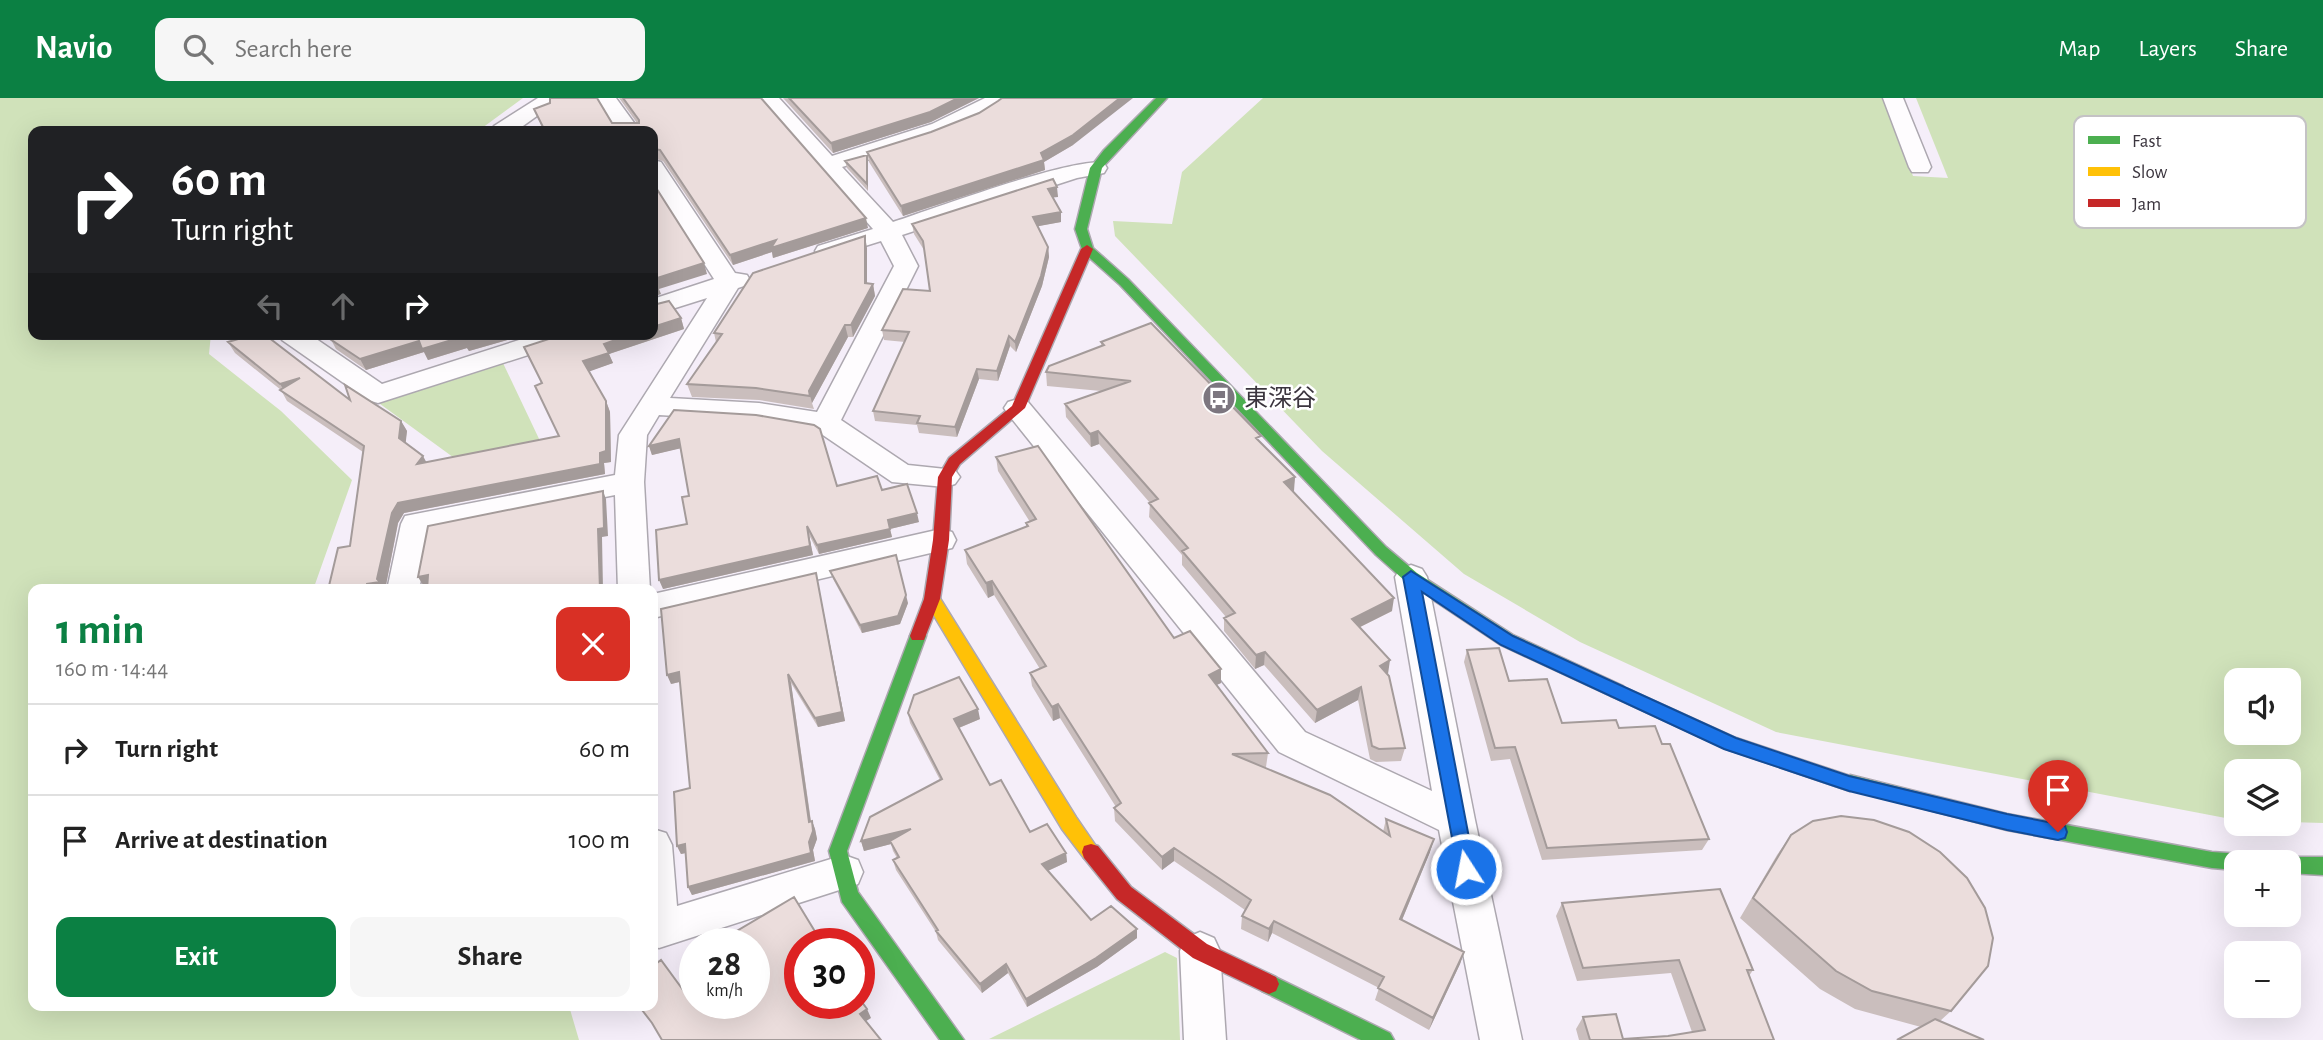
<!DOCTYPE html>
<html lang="en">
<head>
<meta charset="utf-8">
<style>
  :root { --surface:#fff; --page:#f6f6f6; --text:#222; --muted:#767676; --line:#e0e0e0; --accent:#0b8043 }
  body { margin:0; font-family:"Alegreya Sans","Noto Sans JP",sans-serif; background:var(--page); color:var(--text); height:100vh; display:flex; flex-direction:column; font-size:26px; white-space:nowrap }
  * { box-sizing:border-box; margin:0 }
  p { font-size:23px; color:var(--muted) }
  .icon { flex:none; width:38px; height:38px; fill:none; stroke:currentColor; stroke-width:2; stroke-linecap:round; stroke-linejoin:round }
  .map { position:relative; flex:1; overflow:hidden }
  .panel { position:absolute; left:28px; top:486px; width:630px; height:427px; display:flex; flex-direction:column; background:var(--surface); border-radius:14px; box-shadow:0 7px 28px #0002 }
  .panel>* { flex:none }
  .top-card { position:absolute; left:28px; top:28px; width:630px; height:214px; border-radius:14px; box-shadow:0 7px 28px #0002; background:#202124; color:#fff; overflow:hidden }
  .buttons { position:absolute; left:2224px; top:570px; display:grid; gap:14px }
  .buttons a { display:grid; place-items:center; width:77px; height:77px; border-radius:14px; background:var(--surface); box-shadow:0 7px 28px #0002; font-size:35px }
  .speed { position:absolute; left:679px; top:830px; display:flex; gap:14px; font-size:35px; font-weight:700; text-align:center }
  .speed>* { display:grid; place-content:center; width:91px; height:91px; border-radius:50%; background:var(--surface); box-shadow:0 7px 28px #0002; line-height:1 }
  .speed small { font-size:18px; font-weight:400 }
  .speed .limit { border:10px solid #d22; background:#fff; color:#111 }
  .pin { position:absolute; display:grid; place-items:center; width:60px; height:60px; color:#fff; margin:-72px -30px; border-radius:50% 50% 50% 0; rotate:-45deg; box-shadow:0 0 7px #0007 }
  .pin .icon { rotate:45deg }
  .me { position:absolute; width:77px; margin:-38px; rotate:349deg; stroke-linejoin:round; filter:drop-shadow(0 0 5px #0008) }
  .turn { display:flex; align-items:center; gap:24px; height:147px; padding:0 28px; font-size:32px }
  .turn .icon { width:91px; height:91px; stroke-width:2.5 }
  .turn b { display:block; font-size:49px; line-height:60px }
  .lanes { display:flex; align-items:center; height:66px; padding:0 28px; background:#0003; justify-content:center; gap:35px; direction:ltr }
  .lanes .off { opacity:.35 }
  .round { display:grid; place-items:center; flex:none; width:74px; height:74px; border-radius:14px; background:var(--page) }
  .headline { display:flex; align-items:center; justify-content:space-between; height:119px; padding:0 28px }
  h1 { font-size:42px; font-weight:700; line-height:52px; color:var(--accent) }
  .button { display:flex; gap:14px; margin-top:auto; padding:14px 28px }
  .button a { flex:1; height:80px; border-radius:14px; background:var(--accent); color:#fff; font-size:28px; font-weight:700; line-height:80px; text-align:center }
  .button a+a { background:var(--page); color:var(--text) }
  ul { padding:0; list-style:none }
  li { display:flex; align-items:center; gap:21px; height:91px; padding:0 28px; border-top:2px solid var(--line) }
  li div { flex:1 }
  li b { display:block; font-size:26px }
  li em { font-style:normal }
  header { display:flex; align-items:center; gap:42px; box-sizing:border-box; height:98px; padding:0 35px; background:var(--accent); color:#fff }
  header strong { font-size:33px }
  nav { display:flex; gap:38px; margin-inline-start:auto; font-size:24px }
  .search { width:490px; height:63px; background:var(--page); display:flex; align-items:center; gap:18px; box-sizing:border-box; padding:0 24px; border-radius:14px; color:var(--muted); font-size:26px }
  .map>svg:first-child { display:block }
  .green { fill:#d0e2ba; fill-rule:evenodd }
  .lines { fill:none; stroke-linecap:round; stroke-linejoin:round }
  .street-casing { stroke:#ada8b0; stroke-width:3 }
  .fast-casing { stroke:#ada8b0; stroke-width:3 }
  .slow-casing { stroke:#ada8b0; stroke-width:3 }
  .jam-casing { stroke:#ada8b0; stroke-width:3 }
  .street { fill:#fefcfe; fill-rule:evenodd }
  .fast { fill:#4caf50; fill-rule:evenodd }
  .slow { fill:#ffc107; fill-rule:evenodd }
  .jam { fill:#c62828; fill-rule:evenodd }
  .wall { fill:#cabebd }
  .shaded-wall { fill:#a49b9a }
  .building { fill:#ebdddc; stroke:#a49b9a; stroke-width:2 }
  .route { fill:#1a73e8; stroke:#114b97; stroke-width:2 }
  .labels { text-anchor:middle; stroke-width:5; stroke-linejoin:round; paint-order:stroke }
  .poi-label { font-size:24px; fill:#3b353e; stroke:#fff; text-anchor:start }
  .key { fill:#fff; stroke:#c4c2c5; stroke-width:2 }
  .key-label { font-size:19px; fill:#3b353e }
</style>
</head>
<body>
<header>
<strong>Navio</strong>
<div class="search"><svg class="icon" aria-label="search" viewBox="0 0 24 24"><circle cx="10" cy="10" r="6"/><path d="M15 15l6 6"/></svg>Search here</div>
<nav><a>Map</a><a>Layers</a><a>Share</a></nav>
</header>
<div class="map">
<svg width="2323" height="942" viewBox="0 0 2323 942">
  <rect width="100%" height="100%" fill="#f5eef9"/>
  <path class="green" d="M0,0H523L478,33H33V236H211L209,256L281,313L352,382L313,492H33V908H569L579,942H0Z
    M1263,0H1883L1913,78L1948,80L1916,0H2323V725L2289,724V674H2236V722L1776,634L1580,544L1464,476L1322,353L1115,138L1113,123L1172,126L1182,74ZM2236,583H2289V635H2236Z
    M502,263L541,345L457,362L376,303Z
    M1165,854L1177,860L1180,942L989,941Z"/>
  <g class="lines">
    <defs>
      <path id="street" d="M538,0H562L516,33H491L494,28Z
        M596,0H616L640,33H618Z
        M758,0H779L832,58L932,26L985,0H1009C988,31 880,58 842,69L893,124C930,112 1075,58 1104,65L1107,70L1104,75L1077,80L902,137L918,168L841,322L908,367L955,372L960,379L955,386L945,389L892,384L817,333L759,323L659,317L647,337L644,384L650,492H618L615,397L430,434L419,492H387L401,426L405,418L615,377L619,337L707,200L653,217V201L714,181L653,86V62L661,64L735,175L747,177L750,182L747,187L738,190L670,300L759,305L817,314L894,168L881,143L827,160L818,158L815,153L818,148L873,131Z
        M1883,0H1903L1931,69L1928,74H1912L1909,69Z
        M278,236H309L382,286L538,236H579L575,242L378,305L368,302L282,242Z
        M1018,301L1028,304L1305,634L1432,693L1395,479L1400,471L1411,467L1422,471L1427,479L1475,722L1522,942H1480L1439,732L1279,654L1008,316L1004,310L1008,304Z
        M941,431L952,434L956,442L952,450L653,520V496Z
        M653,731L666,735L672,747L677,808L844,757L858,762L863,774L858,786L659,850L653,848Z
        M1200,834L1214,840L1220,853L1226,942H1184L1180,853L1186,840Z"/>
      <path id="fast" d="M1156,0H1167L1102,70L1087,131L1093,150L1128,181L1386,449L1417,475L1513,537L1623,588L1626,593L1623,598L1617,600L1611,598L1501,547L1405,483L1376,457L1120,187L1083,154L1075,131L1090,70L1104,52Z
        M918,532L924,534L926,538L847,753L858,794L964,942H940L842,804L829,753L910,538L912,534Z
        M1850,677L2007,716L2212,754L2257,757L2264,759L2266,765H2236V772L2212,770L2007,732L1844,690L1841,685L1844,680Z
        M2289,759H2323V777L2289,775V765H2280L2282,761Z
        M1269,876L1390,935L1394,942H1361L1262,893L1259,886L1262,879Z"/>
      <path id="slow" d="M932,495L938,497L1076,719L1100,754L1098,760L1091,762L1084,760L1062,731L924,501L926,497Z
        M1617,586L1736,640L1856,680L1859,685L1856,690L1850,693L1724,650L1611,598L1608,593L1611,588Z"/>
      <path id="jam" d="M1087,147L1093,151L1025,310L960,366L952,379L949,442L940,501L924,542H912L910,538L924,501L933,442L938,379L949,360L1012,308L1081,151Z
        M1091,746L1098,748L1131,789L1207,846L1276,879L1279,886L1276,893L1269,896L1262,893L1193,860L1117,801L1084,760L1082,754L1084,748Z"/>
    </defs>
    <use href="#street" class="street-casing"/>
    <use href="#fast" class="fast-casing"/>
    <use href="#slow" class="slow-casing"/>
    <use href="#jam" class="jam-casing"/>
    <use href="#street" class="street"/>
    <use href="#fast" class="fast"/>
    <use href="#slow" class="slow"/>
    <use href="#jam" class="jam"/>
  </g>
  <path class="wall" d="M619,0H761L868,130L773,160L772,154L733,167L663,63L653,60V33H544L534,11L612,25H637Z
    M783,0H979L931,24L833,55Z
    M998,3L1073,47L1044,64L1045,72L903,118L869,64L867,54L931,34L979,15Z
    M867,57L868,64V93L847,70L845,63Z
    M1053,81L1058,99H1053L1061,124L1038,128L1048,149L1049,159L1042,188L1016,254L1010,248L998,283L979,281L957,339L919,335L917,327L875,323L873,313L905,244L884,242L882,232L930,193L924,152L914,136L912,126Z
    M867,150V186H873L875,198L853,239H848L812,305L814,311L759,302L692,299L687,286L716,244L714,235Z
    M681,220L684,231L609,256L613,265L589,273L606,303L610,314L611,364L604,365L605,376L404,415L398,425L385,492H328L350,448L363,354L287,303L281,292L235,255L228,244L350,302L401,323L407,333L405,345L426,364L559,338L542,286L524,249Z
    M328,236H528L469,253L467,250L428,262L424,254L366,272L336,251Z
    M1101,244L1261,345L1295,379L1293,393L1392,513L1360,529L1387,576L1405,650L1401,663L1376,664L1370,661L1358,602L1315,625L1264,567L1255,571L1224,533V520L1226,519L1182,467V457L1149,419L1150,405L1099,346L1091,349L1066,319L1065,306L1101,293L1047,288L1046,274L1101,248Z
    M674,312L837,388L882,392L919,424L890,431L892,439L819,456L809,437L813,457L663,491L687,426L689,398L680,350L652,357L649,348Z
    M996,359L1174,540L1221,571V585L1216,587L1268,655L1266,669H1262L1383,734L1386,721L1430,754L1402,822L1464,854L1460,866L1429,932L1375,902L1379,890L1272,835L1268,844L1241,831L1242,818L1245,812L1174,763L1162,772L1115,723L1114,710L1116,709L1060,620L1053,623L1032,588L1030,575L1040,571L994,497L988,500L967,466L965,452L1026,429V425L1030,424L998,373Z
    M830,473L908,505L900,526L862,535L833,481Z
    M816,475L845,623L818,629L791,585L811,723H812L815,731L817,741L813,752L815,763L692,797L688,789L686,755L681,756L677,748L690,690L680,584L671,586Z
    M1467,552L1509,583L1562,625L1619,630L1662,646L1709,741L1702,752L1542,762L1510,661L1491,663L1464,564Z
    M908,615L980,621L959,630L990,687L1030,734L1066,755L1067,764L1048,773L1091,822L1137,831V840L1097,869L1027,909L1008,875L982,895L938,842L936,834L896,772L893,762L897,760L893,753L891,746L864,753L861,743L940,682L910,625Z
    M1791,737L1951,913L1940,923L1921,929L1855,911L1820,891L1740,820L1777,757Z
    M1562,805L1753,872L1749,878L1774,942H1579L1576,931L1583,919L1623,941L1668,938L1692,934L1671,875L1577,883L1556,818Z"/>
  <path class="shaded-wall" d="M958,0H979L931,24L833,55L831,45Z
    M1120,0H1133L1073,47L1044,64L1045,72L903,118L901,108L1041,55Z
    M867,57L868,64V93L867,86Z
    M1057,89L1058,99L1049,100L1048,91Z
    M1061,114V124L1034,129L1033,119Z
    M866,120L868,130L773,160L772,154L733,167L730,157L776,142Z
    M865,138L867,150V197L873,186L875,198L853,239L851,227L865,185Z
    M1048,149L1049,159L1042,188L1016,254L1015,244Z
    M704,165L707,176L659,191L661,196L653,199V187L654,181Z
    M681,220L684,231L609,256L613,265L588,274L583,263L604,246L632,236H653V229Z
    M845,227L848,239L812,305L809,293Z
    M486,236H528L469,253L467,250L428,262L424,254L366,272L360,261L419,243Z
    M1009,238L1010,248L998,283L997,273Z
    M977,271L979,281L957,339L955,329Z
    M300,280L287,297L280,286Z
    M606,303L610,314L611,364L604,365L605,376L404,415L398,425L385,492H366L367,486L392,415L398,405L600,355Z
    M401,323L407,333L405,351L399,340Z
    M1098,333L1099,346L1091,349L1090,336Z
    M679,341L682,350L652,357L649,348Z
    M423,358L429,369L417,366Z
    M1295,379L1294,393L1283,397L1284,384Z
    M603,393L606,401L608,438L602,439L603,492H600L598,431Z
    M917,415L919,424L890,431L892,439L819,456L817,447L888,422Z
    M807,428L813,457L663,491L659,482Z
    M816,475L845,623L818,629L815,620Z
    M428,477L433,485L423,487L418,479Z
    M992,483L994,497L988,500L986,485Z
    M906,497L908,505L900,526L862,535L860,527Z
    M1394,500L1392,513L1350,534L1352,521Z
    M1265,554L1264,567L1255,571L1256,557Z
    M1390,562L1388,576L1380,568Z
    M1221,571V585L1208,591L1209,577Z
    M679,574L683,583L671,586L667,577Z
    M788,576L791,585L812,732L809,724Z
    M1361,589L1358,602L1315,625L1317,612Z
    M1058,606L1060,620L1053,623L1052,609Z
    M978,611L980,621L956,631L954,621Z
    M812,723L815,731L817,741L813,752L815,763L692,797L688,789L809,744Z
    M911,731L890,743L891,746L864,753L861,743Z
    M1434,741L1430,754L1397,834L1400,821Z
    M685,746L690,754L681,756L677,748Z
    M1174,750V763L1162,772V759Z
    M1066,755L1067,764L1043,775L1042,766Z
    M1274,823L1272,835L1268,844L1269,831Z
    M1137,831V840L1097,869L1027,909L1026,901Z
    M1464,854L1460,866L1429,932L1433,920Z
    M1006,866L1008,875L982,895L980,886Z
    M867,911L871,920L863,925L860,916Z"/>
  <path class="building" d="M550,0H597L612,25H639V22L623,0H761L866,120L771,150L776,142L730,157L660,52L653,51V33H542H545L534,11L550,5Z
    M789,0H958L930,14L831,45Z
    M1002,0H1120L1073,37L1041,55L1044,62L901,108L867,54L931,34L979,15L998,3Z
    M867,57V86L845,63Z
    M1053,81L1057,89L1048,91L1061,114L1033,119L1048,149L1041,178L1015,244L1009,238L997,273L977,271L955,329L917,325L920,318L873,313L909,234L882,232L903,191L930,193L923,143L912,126Z
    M653,85L704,165L654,181L657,185L653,187Z
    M865,138V185L873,186L851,227H845L809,293L810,298L756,290L687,286L722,236L714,235L753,175Z
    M669,203L681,220L653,229V207Z
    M1151,225L1261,338L1256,340L1295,379L1284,384L1394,500L1352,521L1390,562L1380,568L1389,578L1405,650L1379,651L1372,648L1361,589L1317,612L1265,554L1256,557L1224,520L1235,515L1182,453L1188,450L1149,405L1158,401L1098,333L1090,336L1065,306L1131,283L1046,274L1049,268L1104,247L1101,244Z
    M255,236H264L350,302L345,287L401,323L399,340L423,358L417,366L559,338L535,288L542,285L524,249L564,236H632L604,246L609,255L583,263L606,303V353L600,355V366L398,405L392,415L377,481L380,484L367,486L366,492H328L338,450L350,448L364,348L280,292L300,280L280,286L228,244Z
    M328,236H486L464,242L462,239L422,251L419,243L360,261L330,241Z
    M674,312L756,317L814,327L820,331L837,388L877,378L882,392L907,386L917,415L888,422L890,431L817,447L807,428L810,448L659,482L656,432L687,426L682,399L689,398L679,341L649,348Z
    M1038,348L1174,540L1190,533L1221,571L1209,577L1268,655L1232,656L1330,697L1390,738L1386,721L1434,741L1400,821L1464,854L1433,920L1378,890L1384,879L1274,823L1269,831L1242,818L1251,802L1174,750L1162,759L1114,710L1121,705L1058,606L1052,609L1030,575L1046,568L992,483L986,485L965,452L1028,428L1026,425L1036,421L996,359Z
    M603,393L604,430L598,431L600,492H427L428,477L418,479L428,428Z
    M896,457L906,497L898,518L860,527L830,473Z
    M816,475L842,614L815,620L788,576L809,724L812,723L813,733L809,744L811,755L688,789L685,746L677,748L674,694L690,690L679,574L667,577L661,511Z
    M1499,550L1509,583L1547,581L1562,625L1616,622L1619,630L1655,628L1662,646H1670L1709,741L1547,750L1515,649L1495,650L1467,552Z
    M959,579L978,611L954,621L990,687L1001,682L1030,734L1047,726L1066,755L1042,766L1091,822L1111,808L1137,831L1096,860L1026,901L1006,866L980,886L936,833L938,832L893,762L899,759L890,743L911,731L861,743L870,719L942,681L908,615L914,597Z
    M1841,718L1874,722L1909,734L1940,754L1967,780L1985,810L1993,840L1988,868L1951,913L1872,893L1836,873L1753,800L1791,737L1813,723Z
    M1720,791L1753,872H1747L1774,942H1590L1583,919L1616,916L1623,941L1668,938L1705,932L1679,862L1583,870L1562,805Z
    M794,799L822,845H800V905H859V900L867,911L860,916L881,942H662L652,925L639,908H653V868L661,862L694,907L697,905H754V845H727L725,840Z
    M1935,921L1984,942H1897Z"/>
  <path class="route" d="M1411,473L1513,538L1736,640L1849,678L2007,716L2058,726L2065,728L2067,734L2065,740L2058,742L2007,732L1849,693L1724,651L1501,547L1422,494L1475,771L1472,777L1466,780L1459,777L1403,479Z"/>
  <defs>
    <symbol id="bus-disc" viewBox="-11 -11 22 22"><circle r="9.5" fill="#7c767f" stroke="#fff"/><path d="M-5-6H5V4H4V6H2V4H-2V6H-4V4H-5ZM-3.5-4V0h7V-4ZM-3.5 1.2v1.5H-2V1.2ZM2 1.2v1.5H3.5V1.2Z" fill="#fff"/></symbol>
  </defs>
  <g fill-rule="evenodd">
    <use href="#bus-disc" x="1200" y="281" width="38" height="38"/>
  </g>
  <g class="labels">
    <g class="poi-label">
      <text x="1244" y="308">東深谷</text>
    </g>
  </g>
  <rect x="2074" y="18" width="232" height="112" rx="10" class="key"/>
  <rect x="2088" y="38" width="32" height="8" fill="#4caf50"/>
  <rect x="2088" y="69" width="32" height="9" fill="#ffc107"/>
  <rect x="2088" y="101" width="32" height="8" fill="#c62828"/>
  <g class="key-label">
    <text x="2132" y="49">Fast</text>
    <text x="2132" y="80">Slow</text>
    <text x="2132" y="112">Jam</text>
  </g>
</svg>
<div class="buttons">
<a><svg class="icon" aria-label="sound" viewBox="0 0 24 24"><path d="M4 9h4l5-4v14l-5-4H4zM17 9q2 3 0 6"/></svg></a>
<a><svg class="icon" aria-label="layers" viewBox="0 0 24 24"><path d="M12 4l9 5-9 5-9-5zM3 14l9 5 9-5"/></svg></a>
<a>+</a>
<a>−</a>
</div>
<div class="speed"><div>28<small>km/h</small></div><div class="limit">30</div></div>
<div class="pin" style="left:2058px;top:734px;background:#d93025"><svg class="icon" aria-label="arrive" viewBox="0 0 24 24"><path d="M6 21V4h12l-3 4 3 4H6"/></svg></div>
<svg class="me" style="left:1466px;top:771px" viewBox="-20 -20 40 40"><circle r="17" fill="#1a73e8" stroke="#fff" stroke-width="3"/><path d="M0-11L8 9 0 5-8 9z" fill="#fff"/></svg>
<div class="top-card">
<div class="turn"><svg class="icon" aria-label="right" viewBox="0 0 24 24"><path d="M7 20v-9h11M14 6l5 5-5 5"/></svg><div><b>60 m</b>Turn right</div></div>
<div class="lanes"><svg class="icon off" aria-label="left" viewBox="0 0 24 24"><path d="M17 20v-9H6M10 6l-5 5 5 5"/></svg><svg class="icon off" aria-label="ahead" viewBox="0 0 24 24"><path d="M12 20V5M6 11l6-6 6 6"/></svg><svg class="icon" aria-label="right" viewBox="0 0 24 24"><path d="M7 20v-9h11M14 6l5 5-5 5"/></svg></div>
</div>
<section class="panel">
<div class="headline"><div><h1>1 min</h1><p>160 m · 14:44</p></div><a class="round" style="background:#d93025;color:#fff"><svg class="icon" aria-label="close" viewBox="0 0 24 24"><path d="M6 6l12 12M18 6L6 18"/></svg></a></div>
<ul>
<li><svg class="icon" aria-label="right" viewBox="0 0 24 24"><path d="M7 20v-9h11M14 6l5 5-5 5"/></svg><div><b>Turn right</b></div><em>60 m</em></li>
<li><svg class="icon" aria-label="arrive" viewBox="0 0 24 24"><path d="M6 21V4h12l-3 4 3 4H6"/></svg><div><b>Arrive at destination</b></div><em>100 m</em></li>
</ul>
<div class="button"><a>Exit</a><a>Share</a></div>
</section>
</div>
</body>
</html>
